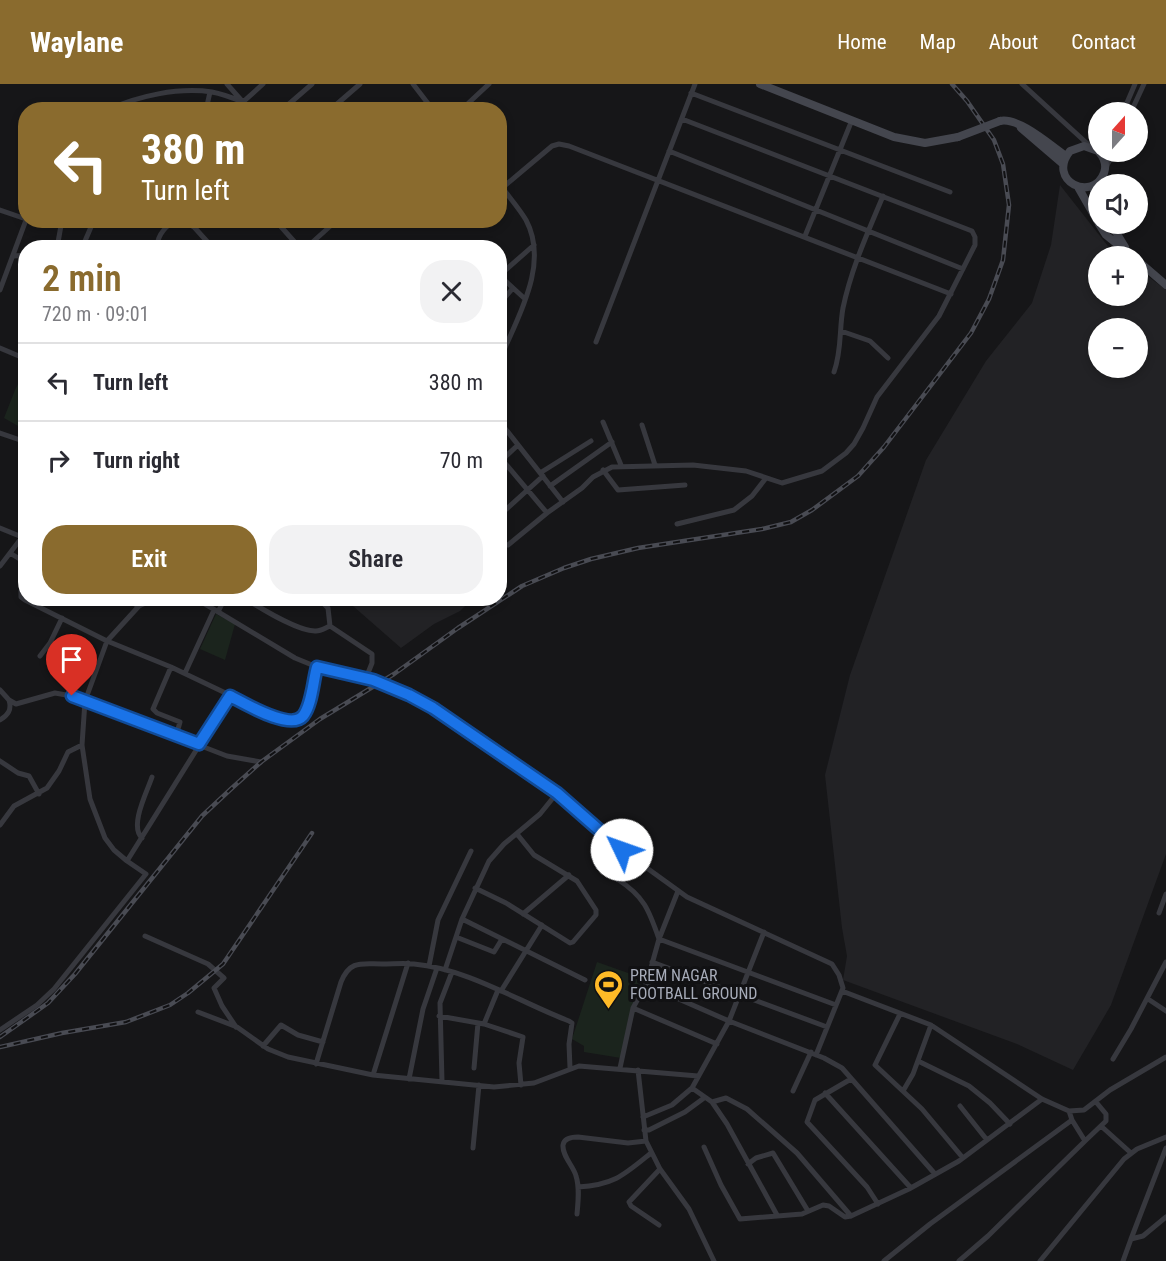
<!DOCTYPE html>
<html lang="en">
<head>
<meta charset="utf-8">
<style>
  :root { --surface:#fff; --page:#f2f2f3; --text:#2b2b33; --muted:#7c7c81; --line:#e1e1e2; --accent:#8a6b2e }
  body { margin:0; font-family:"Roboto Condensed",sans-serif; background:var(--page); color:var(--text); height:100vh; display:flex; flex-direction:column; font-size:22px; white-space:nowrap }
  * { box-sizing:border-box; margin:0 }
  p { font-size:20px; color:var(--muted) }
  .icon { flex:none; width:33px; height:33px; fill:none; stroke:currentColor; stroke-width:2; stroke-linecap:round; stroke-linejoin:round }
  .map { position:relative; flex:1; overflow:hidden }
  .panel { position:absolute; left:18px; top:156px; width:489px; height:366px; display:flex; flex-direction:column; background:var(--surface); border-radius:24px; box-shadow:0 3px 9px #0003 }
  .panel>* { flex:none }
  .top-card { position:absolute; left:18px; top:18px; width:489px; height:126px; border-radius:24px; box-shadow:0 3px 9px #0003; background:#8a6b2e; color:#fff; overflow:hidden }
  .needle { width:39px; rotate:21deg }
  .fabs { position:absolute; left:1088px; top:18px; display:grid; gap:12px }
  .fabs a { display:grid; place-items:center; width:60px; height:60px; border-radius:50%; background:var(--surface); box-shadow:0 3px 9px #0003; font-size:30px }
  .pin { position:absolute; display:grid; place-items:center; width:51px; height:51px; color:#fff; margin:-62px -26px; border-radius:50% 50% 50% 0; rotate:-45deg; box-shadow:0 0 6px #0007 }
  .pin .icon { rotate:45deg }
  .me { position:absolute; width:66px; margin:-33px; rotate:312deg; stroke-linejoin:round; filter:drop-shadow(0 0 4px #0008) }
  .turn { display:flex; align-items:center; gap:21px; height:126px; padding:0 24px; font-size:27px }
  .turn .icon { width:78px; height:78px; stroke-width:2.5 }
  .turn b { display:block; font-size:42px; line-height:51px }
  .round { display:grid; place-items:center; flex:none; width:63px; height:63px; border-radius:24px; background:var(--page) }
  .head { display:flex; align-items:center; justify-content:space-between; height:102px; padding:0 24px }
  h1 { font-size:36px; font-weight:600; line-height:45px; color:var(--accent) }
  .primary-button { display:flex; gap:12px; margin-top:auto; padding:12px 24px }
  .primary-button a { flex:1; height:69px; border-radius:24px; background:var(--accent); color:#fff; font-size:24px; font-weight:600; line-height:69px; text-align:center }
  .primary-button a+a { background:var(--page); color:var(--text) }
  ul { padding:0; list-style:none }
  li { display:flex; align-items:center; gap:18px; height:78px; padding:0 24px; border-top:2px solid var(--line) }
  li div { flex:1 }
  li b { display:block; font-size:22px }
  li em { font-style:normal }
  header { display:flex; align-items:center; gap:36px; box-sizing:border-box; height:84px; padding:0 30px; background:var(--accent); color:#fff }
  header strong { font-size:28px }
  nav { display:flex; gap:33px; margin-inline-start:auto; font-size:21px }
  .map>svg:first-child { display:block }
  .built { fill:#222225; fill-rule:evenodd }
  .green { fill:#1b241d }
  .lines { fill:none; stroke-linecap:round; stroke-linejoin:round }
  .street { stroke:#37383e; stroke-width:5 }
  .secondary { stroke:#44464e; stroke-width:8 }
  .rail-casing { stroke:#494b53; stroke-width:4.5 }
  .rail { stroke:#111113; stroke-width:2; stroke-dasharray:7; stroke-linecap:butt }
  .street-bridge { stroke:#37383e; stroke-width:5 }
  .secondary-bridge { stroke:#44464e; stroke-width:8 }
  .route-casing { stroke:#114b97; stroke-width:15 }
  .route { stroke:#1a73e8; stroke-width:10 }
  .labels { text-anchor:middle; stroke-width:6; stroke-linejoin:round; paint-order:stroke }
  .poi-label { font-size:16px; fill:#a7acb9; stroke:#111113; text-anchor:start }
</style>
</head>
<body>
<header>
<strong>Waylane</strong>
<nav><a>Home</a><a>Map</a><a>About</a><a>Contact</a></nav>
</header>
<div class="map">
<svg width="1166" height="1177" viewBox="0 0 1166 1177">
  <rect width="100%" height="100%" fill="#161618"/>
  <path class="built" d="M1060,101L1111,166L1121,172H1098V212H1137V184L1166,206V770L1111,921L1073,986L1017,960L843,896L847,872L842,844L825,691L850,591L926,376L986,277L1032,219L1051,161ZM1098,244H1137V284H1098Z
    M345,515H472L460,527L434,540L401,564Z"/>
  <path class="green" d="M25,286V346L4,334L15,306Z
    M216,530L235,540L225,576L200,565Z
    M597,878L645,895L621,974L584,968V962L572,955Z"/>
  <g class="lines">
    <path class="street" d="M227,0L250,26
      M413,0L433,26
      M1022,0L1091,63
      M691,9L950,108
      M107,26C138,12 178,3 212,8C223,10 233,14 243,18
      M206,26L210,8
      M234,26L263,0
      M282,26L312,0
      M330,26L360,0
      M461,26L489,0
      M1123,28L1135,0
      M1131,28L1144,0
      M669,67L963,185
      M1105,85L1114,68
      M502,104L552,62L559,60L569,62L951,210
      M0,126L26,135
      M182,136L194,143L213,164
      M275,136L300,164
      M805,152L852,36
      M157,162C158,150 167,140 178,136
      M57,164L62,136
      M82,164L94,136
      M113,164L157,160
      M306,164L337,136
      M14,172L26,171
      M500,191L534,161
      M500,192L524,214
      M0,206L26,136
      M500,219L513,204
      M841,247L870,257L888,274
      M596,258L695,0
      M0,264L26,275
      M500,275C517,234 550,181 526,136C519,124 509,113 501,102
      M834,288C842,266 839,246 843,224C851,185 868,148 883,112
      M500,338L563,418
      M603,338L621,381
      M642,341L655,381
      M0,349L26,358
      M518,361L505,373L504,378L547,429
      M603,386L618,406L685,401
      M540,389L591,357
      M550,402L612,358
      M501,430L543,392
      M677,440L734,426L752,412L766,394
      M0,444L22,453
      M508,461L547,429L582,404L593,393L612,383L693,381L746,387L782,399L822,387L846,369L854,360L863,344L877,313L939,232L975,161V153L972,147L682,35
      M10,469L26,479
      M0,482L26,448
      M26,498L21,507V513L25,516L107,557L171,583L280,635C313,642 311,608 317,583
      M123,514L139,522L156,514
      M195,514L295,574L317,583L373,596
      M247,514L249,517C264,526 299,548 316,547C321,547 325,544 330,542
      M318,514L328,524L330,542L372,570V579L366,594
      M218,528L225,514
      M40,572L50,559L62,534
      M171,583L153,625L157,629L180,638L176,652
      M185,589L214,526
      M390,602L433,624L516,680L557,709L622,766L687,813L832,880L839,891L843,904L816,971
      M0,606L9,616L16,620L55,609L72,612L227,672L261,678
      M0,636C8,631 12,626 9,616
      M0,677L18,689L29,692L39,710
      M0,741L14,722L47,704L59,687L68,668L82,661
      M142,754C129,742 147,708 152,693
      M127,777L230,612
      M617,795C644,812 649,826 659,855L836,921
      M475,804L506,819L570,859L573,858L596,831V826L577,797L534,771L517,750
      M678,807L659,855L647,898L649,902L729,937L824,974L842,984L935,1090
      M1159,829L1166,810
      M523,830L569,791
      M462,835L585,896
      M145,852L208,880L224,894L214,904L222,922L236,943
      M456,853L494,868L502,855
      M652,878L827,943
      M429,882L438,836L471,767
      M445,886L462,835L489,777L504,760L540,730L557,709
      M501,907L542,841
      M842,907L931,941L1042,1015L1069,1027L1084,1026L1110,1006L1166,973
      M1148,915L1166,927
      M633,924L717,960
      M198,928L237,943L268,965L288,973L373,991L494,1003L534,999L579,982L698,992
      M900,930L875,981L922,1025L963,1074
      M439,932L484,940L523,953L519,979L521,1001
      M484,940L498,906
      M0,946L37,921L54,905L146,790L127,777L114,766L105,754L90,715L82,661L85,617L107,557L139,522
      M263,962L281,941L298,951L323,958
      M1113,975L1131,945L1166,878
      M918,977L969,1002L990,1019L1010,1040
      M316,980L341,898C350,876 361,880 382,880C393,880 404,879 414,880C469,885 519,918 569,937L572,939L569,960L570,984
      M474,984L478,939
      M620,984L633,924L647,898
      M638,986L646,1057L660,1085L689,1125L714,1177
      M373,991L408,879
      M409,995L423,925L437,884
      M851,995L815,1016L807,1038L867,1103L878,1120
      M442,997L440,919L452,888
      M692,1004L712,1018L726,1014L747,1025L797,1069L851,1132
      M793,1007L811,968
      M903,1007L913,990L931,941
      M825,1009L911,1104
      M712,1018L727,1040L777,1131
      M960,1022L987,1056
      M643,1033L672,1021L692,1004L729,937L764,848
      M1101,1042L1131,1069
      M644,1046H649L685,1028L704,1014
      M1085,1057L1106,1037V1030L1096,1018
      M704,1063L721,1101L740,1135L802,1130L823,1121L829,1122L845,1133L851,1132L909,1105L959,1077L1042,1015
      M473,1064L479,1001
      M748,1080L756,1074L773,1069L808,1127
      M578,1103C614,1101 624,1091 651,1069
      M577,1130C578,1118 580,1104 576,1092C574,1083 562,1072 563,1061C564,1054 572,1053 578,1053L628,1059L646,1057
      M659,1141L631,1122L629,1118L660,1085
      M1131,1155L1166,1064
      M884,1177L930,1140L1072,1036L1069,1027
      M959,1177L988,1152L1085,1057L1072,1036
      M1040,1177L1124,1075L1137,1065L1166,1053
      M1123,1177L1131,1155L1143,1152L1166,1133"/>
    <path class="secondary" d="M760,0L894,53L925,59L958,53
      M1000,37C1019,33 1050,61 1066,72
      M1021,44L1063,80
      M1098,67L1084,62L1070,67C1046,97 1093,119 1104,89C1107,81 1104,74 1099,68
      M1092,102L1098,114
      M1078,103L1098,138
      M1099,140L1106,151L1132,172
      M1111,140L1125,163
      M1137,176L1166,201"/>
    <defs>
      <path id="rail" d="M0,953L48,919L75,890L202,732L232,704L261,678L320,635L394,590L458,544L522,502L564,484L591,475L638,464L762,445L791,438L812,426L858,392L884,363L971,249L989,215L1003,176L1009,121L1003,80L994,56L967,17L952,0
        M0,963L62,949L126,938L170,921L188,909L223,880L312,749"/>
    </defs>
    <use href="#rail" class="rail-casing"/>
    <use href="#rail" class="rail"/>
    <path class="street-bridge" d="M373,596L390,602"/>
    <path class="secondary-bridge" d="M958,53L1000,37"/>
  </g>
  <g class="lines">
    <defs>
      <path id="route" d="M72,612L199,660L230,612C244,619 290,647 303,632C312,621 313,597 317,583L373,596L409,611L433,624L557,709L622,766"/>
    </defs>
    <use href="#route" class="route-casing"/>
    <use href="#route" class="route"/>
  </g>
  <defs>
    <symbol id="stadium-pin" viewBox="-11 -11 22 30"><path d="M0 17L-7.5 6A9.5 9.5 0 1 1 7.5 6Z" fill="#ffba27" stroke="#111113"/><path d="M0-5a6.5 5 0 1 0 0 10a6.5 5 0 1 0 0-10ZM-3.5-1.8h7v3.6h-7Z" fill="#111"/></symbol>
  </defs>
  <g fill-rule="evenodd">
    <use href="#stadium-pin" x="592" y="884" width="33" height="45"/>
  </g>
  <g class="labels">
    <g class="poi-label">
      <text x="630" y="897">PREM NAGAR<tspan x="630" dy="18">FOOTBALL GROUND</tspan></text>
    </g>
  </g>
</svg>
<div class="fabs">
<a><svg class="needle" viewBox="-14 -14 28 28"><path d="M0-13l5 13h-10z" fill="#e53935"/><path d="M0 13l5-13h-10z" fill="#7c7c81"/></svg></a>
<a><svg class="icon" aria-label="sound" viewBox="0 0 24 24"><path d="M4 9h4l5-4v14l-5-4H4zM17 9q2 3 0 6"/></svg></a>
<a>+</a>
<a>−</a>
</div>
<div class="pin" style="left:72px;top:612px;background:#d93025"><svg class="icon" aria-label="arrive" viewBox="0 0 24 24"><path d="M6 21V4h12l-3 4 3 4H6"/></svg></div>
<svg class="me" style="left:622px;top:766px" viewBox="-20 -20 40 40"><circle r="19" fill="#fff"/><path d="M0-13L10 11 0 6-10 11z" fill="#1a73e8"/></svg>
<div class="top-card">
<div class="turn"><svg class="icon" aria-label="left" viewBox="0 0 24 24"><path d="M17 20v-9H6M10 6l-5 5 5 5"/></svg><div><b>380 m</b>Turn left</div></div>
</div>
<section class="panel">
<div class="head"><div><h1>2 min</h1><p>720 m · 09:01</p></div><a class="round"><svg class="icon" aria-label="close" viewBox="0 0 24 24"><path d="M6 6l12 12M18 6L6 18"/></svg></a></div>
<ul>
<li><svg class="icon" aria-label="left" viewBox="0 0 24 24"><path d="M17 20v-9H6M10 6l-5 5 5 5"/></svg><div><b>Turn left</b></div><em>380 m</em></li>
<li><svg class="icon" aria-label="right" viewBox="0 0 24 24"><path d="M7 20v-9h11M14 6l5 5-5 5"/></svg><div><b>Turn right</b></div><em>70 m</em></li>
</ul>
<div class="primary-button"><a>Exit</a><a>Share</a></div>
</section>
</div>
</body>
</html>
